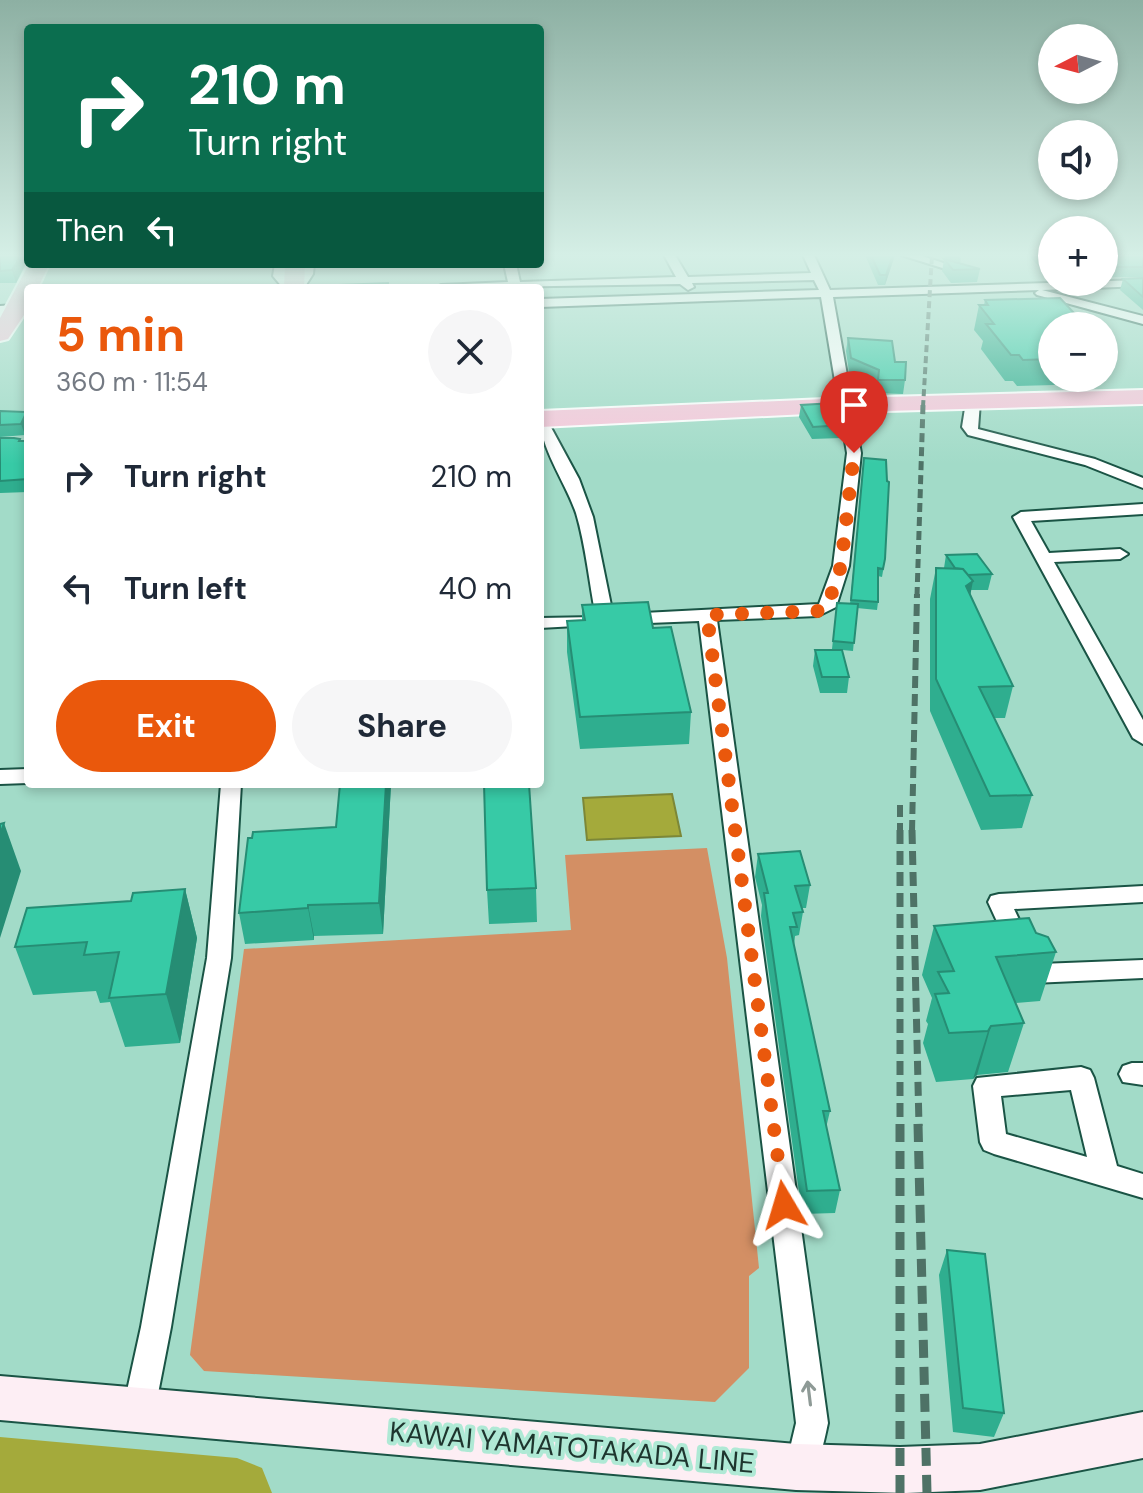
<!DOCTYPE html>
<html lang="en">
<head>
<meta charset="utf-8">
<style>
  :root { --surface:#fff; --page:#f6f6f7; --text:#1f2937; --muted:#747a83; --accent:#ea580c }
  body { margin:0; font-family:"DM Sans",sans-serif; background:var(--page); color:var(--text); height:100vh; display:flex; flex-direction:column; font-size:30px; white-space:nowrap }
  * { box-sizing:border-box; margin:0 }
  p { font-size:26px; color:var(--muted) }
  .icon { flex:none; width:44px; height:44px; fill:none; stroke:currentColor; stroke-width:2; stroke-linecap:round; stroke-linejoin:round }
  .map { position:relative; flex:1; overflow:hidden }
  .side { position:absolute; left:24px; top:284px; width:520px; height:504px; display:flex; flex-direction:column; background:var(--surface); border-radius:8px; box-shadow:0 4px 12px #0003 }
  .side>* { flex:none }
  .hud { position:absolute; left:24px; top:24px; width:520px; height:244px; border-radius:8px; box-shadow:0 4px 12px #0003; background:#0b6e4f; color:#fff; overflow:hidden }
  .needle { width:52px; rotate:264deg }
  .tools { position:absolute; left:1038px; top:24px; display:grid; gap:16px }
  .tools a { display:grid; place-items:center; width:80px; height:80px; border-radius:50%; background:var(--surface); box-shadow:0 4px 12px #0003; font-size:40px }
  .pin { position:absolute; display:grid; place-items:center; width:68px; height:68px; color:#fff; margin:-82px -34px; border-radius:50% 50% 50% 0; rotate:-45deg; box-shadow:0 0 8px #0007 }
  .pin .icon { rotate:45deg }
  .me { position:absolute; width:88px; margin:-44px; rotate:353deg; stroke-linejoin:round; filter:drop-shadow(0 0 6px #0008) }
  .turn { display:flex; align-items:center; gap:28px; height:168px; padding:0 32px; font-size:36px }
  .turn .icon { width:104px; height:104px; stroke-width:2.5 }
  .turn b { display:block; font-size:56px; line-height:68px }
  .then { display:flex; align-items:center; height:76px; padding:0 32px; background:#0003; gap:16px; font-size:30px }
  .round { display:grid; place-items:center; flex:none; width:84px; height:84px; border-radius:42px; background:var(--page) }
  .overview { display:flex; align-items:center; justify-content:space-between; height:136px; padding:0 32px }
  h1 { font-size:48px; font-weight:700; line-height:60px; color:var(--accent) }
  .button { display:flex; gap:16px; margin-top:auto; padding:16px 32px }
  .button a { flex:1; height:92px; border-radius:48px; background:var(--accent); color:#fff; font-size:32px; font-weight:700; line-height:92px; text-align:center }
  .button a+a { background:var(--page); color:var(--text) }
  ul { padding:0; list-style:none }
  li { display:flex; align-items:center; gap:24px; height:112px; padding:0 32px }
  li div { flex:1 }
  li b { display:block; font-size:30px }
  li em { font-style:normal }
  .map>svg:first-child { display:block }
  .green { fill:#d38f64 }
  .water { fill:#a4aa3b; stroke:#7c8737; stroke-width:2 }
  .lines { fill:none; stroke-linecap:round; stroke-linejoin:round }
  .river { fill:#a4aa3b; fill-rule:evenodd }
  .street-casing { stroke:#1a5445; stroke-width:4 }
  .secondary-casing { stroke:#1a5445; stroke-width:4 }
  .highway-casing { stroke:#fff; stroke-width:4 }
  .street { fill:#fff; fill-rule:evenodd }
  .secondary { fill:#fdeef4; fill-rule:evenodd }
  .highway { fill:#f7c7da; fill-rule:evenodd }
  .rail-far4 { stroke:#4e7266; stroke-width:4; stroke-dasharray:7 4; stroke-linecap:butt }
  .rail-far3 { stroke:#4e7266; stroke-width:5; stroke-dasharray:9 5; stroke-linecap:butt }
  .rail-far2 { stroke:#4e7266; stroke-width:6; stroke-dasharray:12 6; stroke-linecap:butt }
  .rail-far1 { stroke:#4e7266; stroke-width:7; stroke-dasharray:14 7; stroke-linecap:butt }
  .rail { stroke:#4e7266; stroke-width:9; stroke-dasharray:18 9; stroke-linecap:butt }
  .wall { fill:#2fae8f }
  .shaded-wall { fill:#268d74 }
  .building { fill:#37caa6; stroke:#268d74; stroke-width:2 }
  .oneway { stroke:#8e9a96 }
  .route { stroke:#ea580c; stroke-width:14; stroke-dasharray:0 25.2 }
  .labels { text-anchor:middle; stroke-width:8; stroke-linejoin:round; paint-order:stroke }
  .near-street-label { font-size:28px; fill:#1e352e; stroke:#afe9d5 }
</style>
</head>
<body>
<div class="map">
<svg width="1143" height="1493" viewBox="0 0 1143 1493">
  <rect width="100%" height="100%" fill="#a2dbc8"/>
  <path class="green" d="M707,848L727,958L759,1268L749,1276V1368L715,1402L204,1371L190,1355L244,949L571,930L565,855Z"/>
  <path class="water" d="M672,794L681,836L587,840L583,798Z"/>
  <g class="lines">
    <path class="river" d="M0,1437L237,1458L262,1468L272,1493H0Z"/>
    <defs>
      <path id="street" d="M664,255H675L688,277L811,273L803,255H814L830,290L1143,280V286L1042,290L1143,316V324L1037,295L1035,293L1039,290L833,297L861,453L849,566L836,607L818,616L717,620L828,1423C823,1446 819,1474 796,1484L784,1479L779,1467L791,1444L796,1423L699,621L624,624L615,619L624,614L819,604L833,566L847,453L821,297L540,307V299L819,290L814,280L692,283L694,287L688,290L680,284L435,288L441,285L508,282L504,264H516L520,282L676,277Z
        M901,255H919L974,273L968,276Z
        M275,264H287L285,276L293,286L301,274L302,264H314L313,274L304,288H283L273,276Z
        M28,304V312L0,314V306Z
        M973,398L980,402L978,429L1095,459L1143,478V488L1085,465L968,435L962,427L966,402Z
        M540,416L547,420L579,479L593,517L614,620L611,624L540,628V618L596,617C589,583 586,546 576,513C565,481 540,449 540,416Z
        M1143,504V514L1031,521L1049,553L1120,549L1128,554L1120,559L1054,562L1143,720V744L1133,738L1013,517L1021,512Z
        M28,769V783L0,784V770Z
        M221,784H241L231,958L171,1327L155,1409L150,1420L139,1425L128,1420L123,1409L141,1327L207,958Z
        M1143,886V902L1014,909L1040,964L1143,960V978L1033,983L1024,980L988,902L991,896L999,894Z
        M1132,1063H1143V1085L1123,1082L1119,1074L1123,1066Z
        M1081,1067L1090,1070L1094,1078L1117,1166L1143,1174V1198L994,1154L984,1150L980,1142L973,1086L977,1078ZM1071,1090L1087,1157L1006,1134L1001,1096Z"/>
      <path id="secondary" d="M0,1376L796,1444L900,1447L980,1444L1143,1412V1458L980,1490L906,1493L796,1490L0,1420Z"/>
      <path id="highway" d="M29,264H49L38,288H28V309L8,339L0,341V318Z
        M285,264H305L304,288H284Z
        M1143,390V404L848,412L540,427V411L848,398Z"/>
    </defs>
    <use href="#street" class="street-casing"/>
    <use href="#secondary" class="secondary-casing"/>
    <use href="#highway" class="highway-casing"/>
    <use href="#street" class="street"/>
    <use href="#secondary" class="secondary"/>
    <use href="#highway" class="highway"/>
    <path class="rail-far4" d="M923,407L932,255"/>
    <path class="rail-far3" d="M917,596L923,405"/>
    <path class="rail-far2" d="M900,805V832
      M912,832L917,594"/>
    <path class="rail-far1" d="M900,830V1126
      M912,830L919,1126"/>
    <path class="rail" d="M900,1124V1493
      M918,1124L927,1493"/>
  </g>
  <path class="wall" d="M0,255L26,263L16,283H0Z
    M865,255H895L885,285H878Z
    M945,255H958L961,258L960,264L980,269L977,282L951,283L942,271Z
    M1028,255H1052V277H1049Z
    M1104,255H1143V277H1104Z
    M1143,278V310L1120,290L1123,279Z
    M985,300L1052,326V378H1092L1091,384L1017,386L1013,381H1005L981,349L983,341L974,330L979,305H984Z
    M848,338L895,362L905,380L903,394L876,393L877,383L849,372L846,351Z
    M801,405L843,425L841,438L812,439L799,417Z
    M0,411L25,412V435L0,437Z
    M0,438L21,441H28V492L0,493Z
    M864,458L885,559L882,577L878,576V602L877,610L857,608L853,651L832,649L837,603L850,604Z
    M946,555L992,574L988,590H971L970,595L1013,686L1005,718H994L1032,795L1022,828L981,830L930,711V599L936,568H944Z
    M582,605L653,628L691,712L689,744L580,749L567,652V621L582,620Z
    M815,650L849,677L847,693H820L813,666Z
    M391,784L383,934L314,936V940L245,944L239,913L336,827Z
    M758,854L810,885L806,908H802L803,912L799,935L795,936L794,946L830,1111L826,1128L840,1190L835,1213L802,1214L761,916L762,905L755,877Z
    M536,888L537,922L489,924L487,890Z
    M185,889L197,938L180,1043L125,1047L110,1002L100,1003L96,991L33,995L15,947L131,901Z
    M934,926L1036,933L1056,952L1040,1001L1015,1003L1024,1023L1008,1072L977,1075L973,1079L936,1082L923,1043L928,1024L926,1021L932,998L922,975Z
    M947,1250L1004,1413L994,1437L953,1432L939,1275Z"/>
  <path class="shaded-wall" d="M21,255H28V262L26,263L16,283L12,270Z
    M893,255H895L885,285L886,275Z
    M28,411V428L25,435L21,424Z
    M973,581L967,612L966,586Z
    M386,784H391L383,934L379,903Z
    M4,823L21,871L0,938V835Z
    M185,889L197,938L180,1043L166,994Z
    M308,905L314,936V940L308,908Z
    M991,1026L977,1075L973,1079L988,1031Z"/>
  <path class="building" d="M0,255H21L12,270L0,271Z
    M871,255H893L886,275H880Z
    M1040,255H1052V267H1051Z
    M1104,255H1143V267H1104Z
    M944,259L980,269L953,270Z
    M1143,278V297L1123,279Z
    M388,283V288H312L313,286Z
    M1060,298L1086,326H1052V359L1023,360L1019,355H1011L986,324H994L979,305H988L985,300Z
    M848,338L892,341L895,362H906L905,380H878L879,370L851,358Z
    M834,403L843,425L813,427L801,405Z
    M28,409L21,424L0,425V411L25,412Z
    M0,438H14L20,439L19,441H28V479L0,481Z
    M864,458L886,460L887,481L889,482L885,559L883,569L878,568V602L851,600Z
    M977,554L992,574L968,575L963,569L955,568L946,555Z
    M936,568L963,569L973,581L966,586L1013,686L979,687L1032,795L990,796L936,679Z
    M648,602L653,628L671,627L691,712L580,717L567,621L585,620L582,605Z
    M837,603L858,604L854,643L833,641Z
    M815,650H842L849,677H822Z
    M340,784H386L379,903L308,905V908L239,913L248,838H252L253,832L336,827Z
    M484,784H529L536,888L487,890Z
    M4,823L0,835V824Z
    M800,851L810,885L795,886L803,912L793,913L797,927H790L830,1111H823L840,1190L807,1191L764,893H768L758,854Z
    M185,889L166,994L109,998L119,952L84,955L87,942L15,947L27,908L131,901L133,893Z
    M1029,918L1036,933L1048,937L1056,952L996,957L1024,1023L991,1026L988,1031L949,1033L935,994L949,993L938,972L954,971L934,926Z
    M947,1250L985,1254L1004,1413L963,1408Z"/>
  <defs><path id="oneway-shaft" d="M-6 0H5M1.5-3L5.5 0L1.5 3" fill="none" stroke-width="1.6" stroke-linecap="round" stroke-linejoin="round" transform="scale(2)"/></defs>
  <use class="oneway" href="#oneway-shaft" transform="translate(809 1393) rotate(-97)"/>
  <linearGradient id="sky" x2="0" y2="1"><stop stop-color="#8db0a3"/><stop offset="0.55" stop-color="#d5efe6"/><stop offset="1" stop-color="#d5efe6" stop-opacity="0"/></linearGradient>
  <rect width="1143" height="464" fill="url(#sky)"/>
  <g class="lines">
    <path class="route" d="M784,1205L707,615L818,611L827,607L841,566L854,453"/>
  </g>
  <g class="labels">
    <g class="near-street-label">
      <text transform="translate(572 1447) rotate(5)" y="10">KAWAI YAMATOTAKADA LINE</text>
    </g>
  </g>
</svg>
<div class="tools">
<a><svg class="needle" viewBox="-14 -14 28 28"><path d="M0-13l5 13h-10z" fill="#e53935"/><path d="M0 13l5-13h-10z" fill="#747a83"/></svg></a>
<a><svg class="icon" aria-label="sound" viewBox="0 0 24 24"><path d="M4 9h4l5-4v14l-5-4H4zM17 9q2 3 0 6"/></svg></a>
<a>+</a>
<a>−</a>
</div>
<div class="pin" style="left:854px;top:453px;background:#d93025"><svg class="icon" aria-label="arrive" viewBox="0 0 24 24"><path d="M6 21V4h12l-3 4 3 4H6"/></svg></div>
<svg class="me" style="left:784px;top:1205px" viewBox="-20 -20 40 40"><path d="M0-17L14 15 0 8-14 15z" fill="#ea580c" stroke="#fff" stroke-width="4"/></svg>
<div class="hud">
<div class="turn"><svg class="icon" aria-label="right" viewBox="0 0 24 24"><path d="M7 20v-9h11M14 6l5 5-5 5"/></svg><div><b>210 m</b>Turn right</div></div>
<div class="then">Then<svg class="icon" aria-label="left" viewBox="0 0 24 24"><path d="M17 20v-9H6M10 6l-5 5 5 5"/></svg></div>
</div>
<section class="side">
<div class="overview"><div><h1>5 min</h1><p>360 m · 11:54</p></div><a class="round"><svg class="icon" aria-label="close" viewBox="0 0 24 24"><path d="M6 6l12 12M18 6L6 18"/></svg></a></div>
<ul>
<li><svg class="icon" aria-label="right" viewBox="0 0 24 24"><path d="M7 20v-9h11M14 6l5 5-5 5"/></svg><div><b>Turn right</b></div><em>210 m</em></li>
<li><svg class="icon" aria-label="left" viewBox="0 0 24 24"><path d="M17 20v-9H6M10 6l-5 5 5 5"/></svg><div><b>Turn left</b></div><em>40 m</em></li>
</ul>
<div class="button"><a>Exit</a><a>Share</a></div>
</section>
</div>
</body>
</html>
